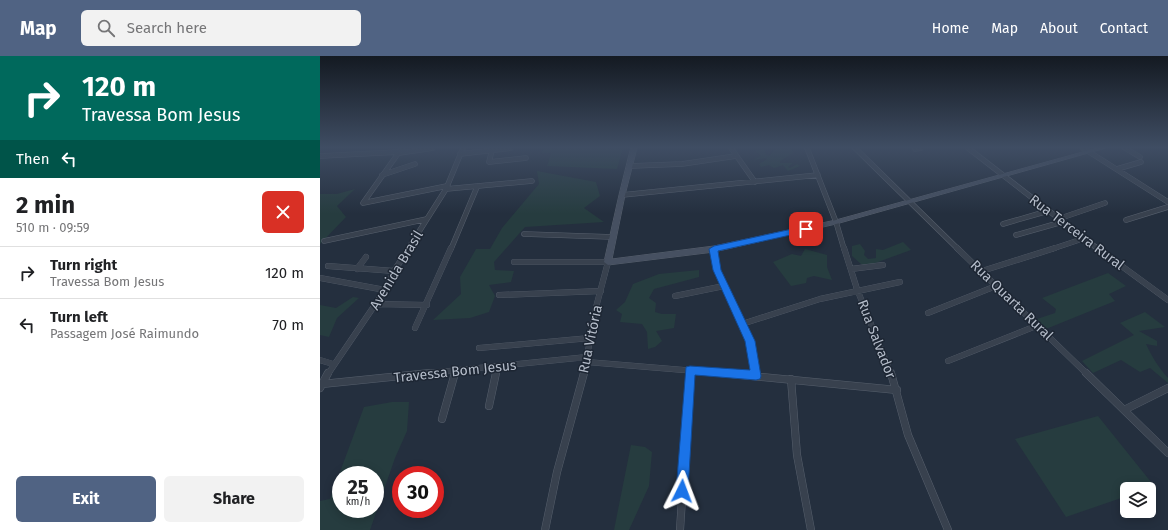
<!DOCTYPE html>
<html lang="en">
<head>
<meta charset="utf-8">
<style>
  :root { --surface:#fff; --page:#f2f2f2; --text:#202124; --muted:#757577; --line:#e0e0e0; --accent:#506383 }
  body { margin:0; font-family:"Fira Sans",sans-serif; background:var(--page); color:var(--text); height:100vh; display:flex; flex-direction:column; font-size:15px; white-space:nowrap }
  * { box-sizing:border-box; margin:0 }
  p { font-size:13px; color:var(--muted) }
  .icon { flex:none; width:22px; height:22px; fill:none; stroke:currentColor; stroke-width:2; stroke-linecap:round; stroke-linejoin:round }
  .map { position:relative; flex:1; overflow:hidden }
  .panel { display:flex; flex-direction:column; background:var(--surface); width:320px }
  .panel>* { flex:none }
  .banner { background:#00695c; color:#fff; overflow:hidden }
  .fabs { position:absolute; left:800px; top:426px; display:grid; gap:8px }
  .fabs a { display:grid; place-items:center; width:36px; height:36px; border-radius:6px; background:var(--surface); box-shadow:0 2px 10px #0003; font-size:20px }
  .speed { position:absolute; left:12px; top:410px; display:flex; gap:8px; font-size:20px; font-weight:700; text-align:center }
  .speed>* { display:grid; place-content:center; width:52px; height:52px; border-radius:50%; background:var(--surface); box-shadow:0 2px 10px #0003; line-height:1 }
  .speed small { font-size:10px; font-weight:400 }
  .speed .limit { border:6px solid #d22; background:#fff; color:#111 }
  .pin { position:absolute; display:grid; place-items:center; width:34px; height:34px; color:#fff; margin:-17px; border-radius:8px; box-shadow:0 2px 6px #0006 }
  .me { position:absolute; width:44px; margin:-22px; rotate:3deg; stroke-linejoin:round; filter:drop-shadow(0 0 3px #0008) }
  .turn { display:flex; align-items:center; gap:14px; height:84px; padding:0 16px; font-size:18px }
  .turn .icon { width:52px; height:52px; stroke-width:2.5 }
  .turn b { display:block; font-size:28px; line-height:34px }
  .then { display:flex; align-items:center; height:38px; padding:0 16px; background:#0003; gap:8px; font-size:15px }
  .round { display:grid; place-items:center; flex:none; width:42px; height:42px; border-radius:6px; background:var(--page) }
  .head { display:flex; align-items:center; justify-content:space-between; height:68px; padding:0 16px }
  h1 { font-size:24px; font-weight:700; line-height:30px }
  .cta { display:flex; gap:8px; margin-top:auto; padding:8px 16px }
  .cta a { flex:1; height:46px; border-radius:6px; background:var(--accent); color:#fff; font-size:16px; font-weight:700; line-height:46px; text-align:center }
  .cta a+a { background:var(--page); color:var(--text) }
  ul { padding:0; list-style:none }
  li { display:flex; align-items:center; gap:12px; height:52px; padding:0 16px; border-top:1px solid var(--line) }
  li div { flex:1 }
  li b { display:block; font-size:15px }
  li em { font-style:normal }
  header { display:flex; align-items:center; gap:24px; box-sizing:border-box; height:56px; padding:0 20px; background:var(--accent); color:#fff }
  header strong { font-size:19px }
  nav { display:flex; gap:22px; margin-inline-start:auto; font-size:14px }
  .search { width:280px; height:36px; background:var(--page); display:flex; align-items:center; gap:10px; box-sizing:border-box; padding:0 14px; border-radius:6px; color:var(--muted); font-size:15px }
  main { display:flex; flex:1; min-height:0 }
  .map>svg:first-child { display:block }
  .green { fill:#263c3f; fill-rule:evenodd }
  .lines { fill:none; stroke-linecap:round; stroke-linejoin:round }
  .street-far2-casing { stroke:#565f6c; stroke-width:5.5 }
  .street-far1-casing { stroke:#565f6c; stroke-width:6 }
  .street-casing { stroke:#565f6c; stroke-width:8 }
  .secondary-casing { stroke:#565f6c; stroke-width:1 }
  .street-far2 { stroke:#38414e; stroke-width:4.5 }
  .street-far1 { stroke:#38414e; stroke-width:5.5 }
  .street { stroke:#38414e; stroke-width:7 }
  .secondary { fill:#465061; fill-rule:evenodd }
  .route { fill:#1a73e8; stroke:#114b97 }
  .labels { text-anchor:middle; stroke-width:3; stroke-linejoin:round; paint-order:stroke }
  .street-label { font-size:14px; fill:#b4bcc9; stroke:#1d2633 }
</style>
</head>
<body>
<header>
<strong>Map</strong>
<div class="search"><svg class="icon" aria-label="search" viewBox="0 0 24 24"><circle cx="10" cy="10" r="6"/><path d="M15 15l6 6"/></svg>Search here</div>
<nav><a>Home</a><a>Map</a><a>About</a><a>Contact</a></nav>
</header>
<main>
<section class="panel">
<div class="banner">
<div class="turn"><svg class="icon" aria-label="right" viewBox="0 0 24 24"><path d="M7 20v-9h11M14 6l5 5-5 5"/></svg><div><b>120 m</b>Travessa Bom Jesus</div></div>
<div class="then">Then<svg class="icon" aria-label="left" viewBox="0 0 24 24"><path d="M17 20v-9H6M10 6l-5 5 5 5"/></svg></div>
</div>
<div class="head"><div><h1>2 min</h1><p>510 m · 09:59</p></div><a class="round" style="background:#d93025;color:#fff"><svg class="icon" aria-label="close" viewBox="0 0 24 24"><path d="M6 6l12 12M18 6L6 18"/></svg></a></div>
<ul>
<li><svg class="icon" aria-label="right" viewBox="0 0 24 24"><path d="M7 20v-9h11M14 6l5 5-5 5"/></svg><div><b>Turn right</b><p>Travessa Bom Jesus</p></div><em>120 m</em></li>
<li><svg class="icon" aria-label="left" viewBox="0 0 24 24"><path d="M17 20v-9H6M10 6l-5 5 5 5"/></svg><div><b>Turn left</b><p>Passagem José Raimundo</p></div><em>70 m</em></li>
</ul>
<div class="cta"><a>Exit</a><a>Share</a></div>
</section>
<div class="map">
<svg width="848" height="474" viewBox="0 0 848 474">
  <rect width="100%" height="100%" fill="#242f3e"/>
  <path class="green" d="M224,92H303L297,113L227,110L231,97H222Z
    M456,92H471L473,97L460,105V107H473L468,111L470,112L477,108L480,110L468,115L463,109L454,112L449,109L441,111L439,108L447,103L445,102L433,104L441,100L435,95L444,93L446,99L449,100Z
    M217,115L276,126L280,140L264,152L284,166L205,171L174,206L175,214L194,215L191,226L169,229L175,240L169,256L150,262L113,264L141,238L140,221L156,193H170L182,172L219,128Z
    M35,133L17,150L26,161L0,188V138H17Z
    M583,186L591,194L547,210L541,208L532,200V190L540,188L545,195L544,199L548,203L556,202V193L563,194Z
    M485,193L507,199V211L512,224L494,220L487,222L486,227L471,230L453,206L472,198L481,200Z
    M379,214V221L334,233L329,242L336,247L335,256L342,258H356L354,272L336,275L342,285L335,291L328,293L327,276L322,268L300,266L302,258L296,254L305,246L313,228L339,218Z
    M788,217L806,230L789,238L795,245L726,273L717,263L735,257L736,253L722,242Z
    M33,241L39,242L17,262L9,281L0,279V249L16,252Z
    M825,256L845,271L819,275L837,285V290L826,288C832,301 839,312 848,322V327L830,312L820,316L801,304L773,317L762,305L814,279L800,267Z
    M72,346H89L87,375L75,402L50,474H0V445L10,443L44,351ZM21,419H55V453H21Z
    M778,360L835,431L829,433H807V440L746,461L695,383Z
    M311,389L325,391L332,396L329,430L309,474H294Z"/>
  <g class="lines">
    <defs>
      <path id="street-far2" d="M82,92L43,147L127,130
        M411,92L435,126
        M487,92L516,166L524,193
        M535,92L638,193
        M648,92L778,193
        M763,92L848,146
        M805,92L820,101
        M595,93L601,92
        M172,94L169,106L206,102
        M79,97L113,92
        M140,98L191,92
        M0,100L79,96
        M310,110L362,108L416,100
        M797,113L821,106
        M62,119L95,108
        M126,133L212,125
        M302,139L498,119
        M738,163L785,147
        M806,164L848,151
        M683,168L728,155
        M204,178L293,181
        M696,179L742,166
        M4,185L107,163
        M88,193L126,133L143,92
        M131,193L157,131
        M732,193L765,182"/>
      <path id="street-far1" d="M524,192L537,233L571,318
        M637,192L767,318
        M777,192L848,244
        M394,193L397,214L430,285L436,318
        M194,206H288L275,255L264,318
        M8,210L74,215
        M37,213L46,201
        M531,213L563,209
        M662,215L735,192
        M0,222L65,234
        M179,239L281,235
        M355,240L404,230
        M56,248L107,249
        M608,257L676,230
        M422,268L500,243L580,226
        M95,272L131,192
        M159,292L270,282
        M0,304L13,308
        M628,305L716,270
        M267,306L412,318
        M8,318L65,234L74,215L89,192
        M100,318L267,301
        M135,318L136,315
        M176,318L177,312
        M370,318V314"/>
      <path id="street" d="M400,317L577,334
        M435,317L436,320
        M571,317L588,379L628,474
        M766,317L848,397
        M471,323L477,399L491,474
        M2,328L110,317
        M0,332L8,317
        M169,350L176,317
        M804,354L848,332
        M122,363L135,317
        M225,474L237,416L264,317
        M360,474L370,317"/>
      <path id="secondary" d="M311,92H317L305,139L292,203L394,190L516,164L777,92H786L516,168L394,196L288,209L284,206L299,139Z"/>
    </defs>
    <use href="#street-far2" class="street-far2-casing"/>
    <use href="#street-far1" class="street-far1-casing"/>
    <use href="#street" class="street-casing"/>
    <use href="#secondary" class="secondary-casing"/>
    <use href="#street-far2" class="street-far2"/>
    <use href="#street-far1" class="street-far1"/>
    <use href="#street" class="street"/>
    <use href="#secondary" class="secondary"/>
  </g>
  <linearGradient id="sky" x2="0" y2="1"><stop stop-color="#141a22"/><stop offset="0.58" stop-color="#3f4d63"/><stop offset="1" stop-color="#3f4d63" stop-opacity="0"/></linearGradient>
  <rect width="848" height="158" fill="url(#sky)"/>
  <path class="route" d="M486,170L489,171V175L398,195L401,214L435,285L441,320L440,323L436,324L375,319L368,435L367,439L362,441L358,439L356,435L366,311L370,310L430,314L425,285L393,214L389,193L394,190Z"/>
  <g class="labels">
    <g class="street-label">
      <text transform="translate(757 176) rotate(37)" y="5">Rua Terceira Rural</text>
      <text transform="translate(76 214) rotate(-59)" y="5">Avenida Brasil</text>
      <text transform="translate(692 244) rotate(44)" y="5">Rua Quarta Rural</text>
      <text transform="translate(270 283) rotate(-78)" y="5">Rua Vitória</text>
      <text transform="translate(557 283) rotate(69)" y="5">Rua Salvador</text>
      <text transform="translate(135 315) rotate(-6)" y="5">Travessa Bom Jesus</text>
    </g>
  </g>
</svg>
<div class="fabs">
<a><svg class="icon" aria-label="layers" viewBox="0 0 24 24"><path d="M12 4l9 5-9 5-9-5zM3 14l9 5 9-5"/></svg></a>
</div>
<div class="speed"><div>25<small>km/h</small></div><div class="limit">30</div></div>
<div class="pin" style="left:486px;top:173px;background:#d93025"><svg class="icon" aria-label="arrive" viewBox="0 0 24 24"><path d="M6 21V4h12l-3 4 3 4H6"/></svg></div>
<svg class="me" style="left:362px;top:435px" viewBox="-20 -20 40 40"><path d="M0-17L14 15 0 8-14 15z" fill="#1a73e8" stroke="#fff" stroke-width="4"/></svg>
</div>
</main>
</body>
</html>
